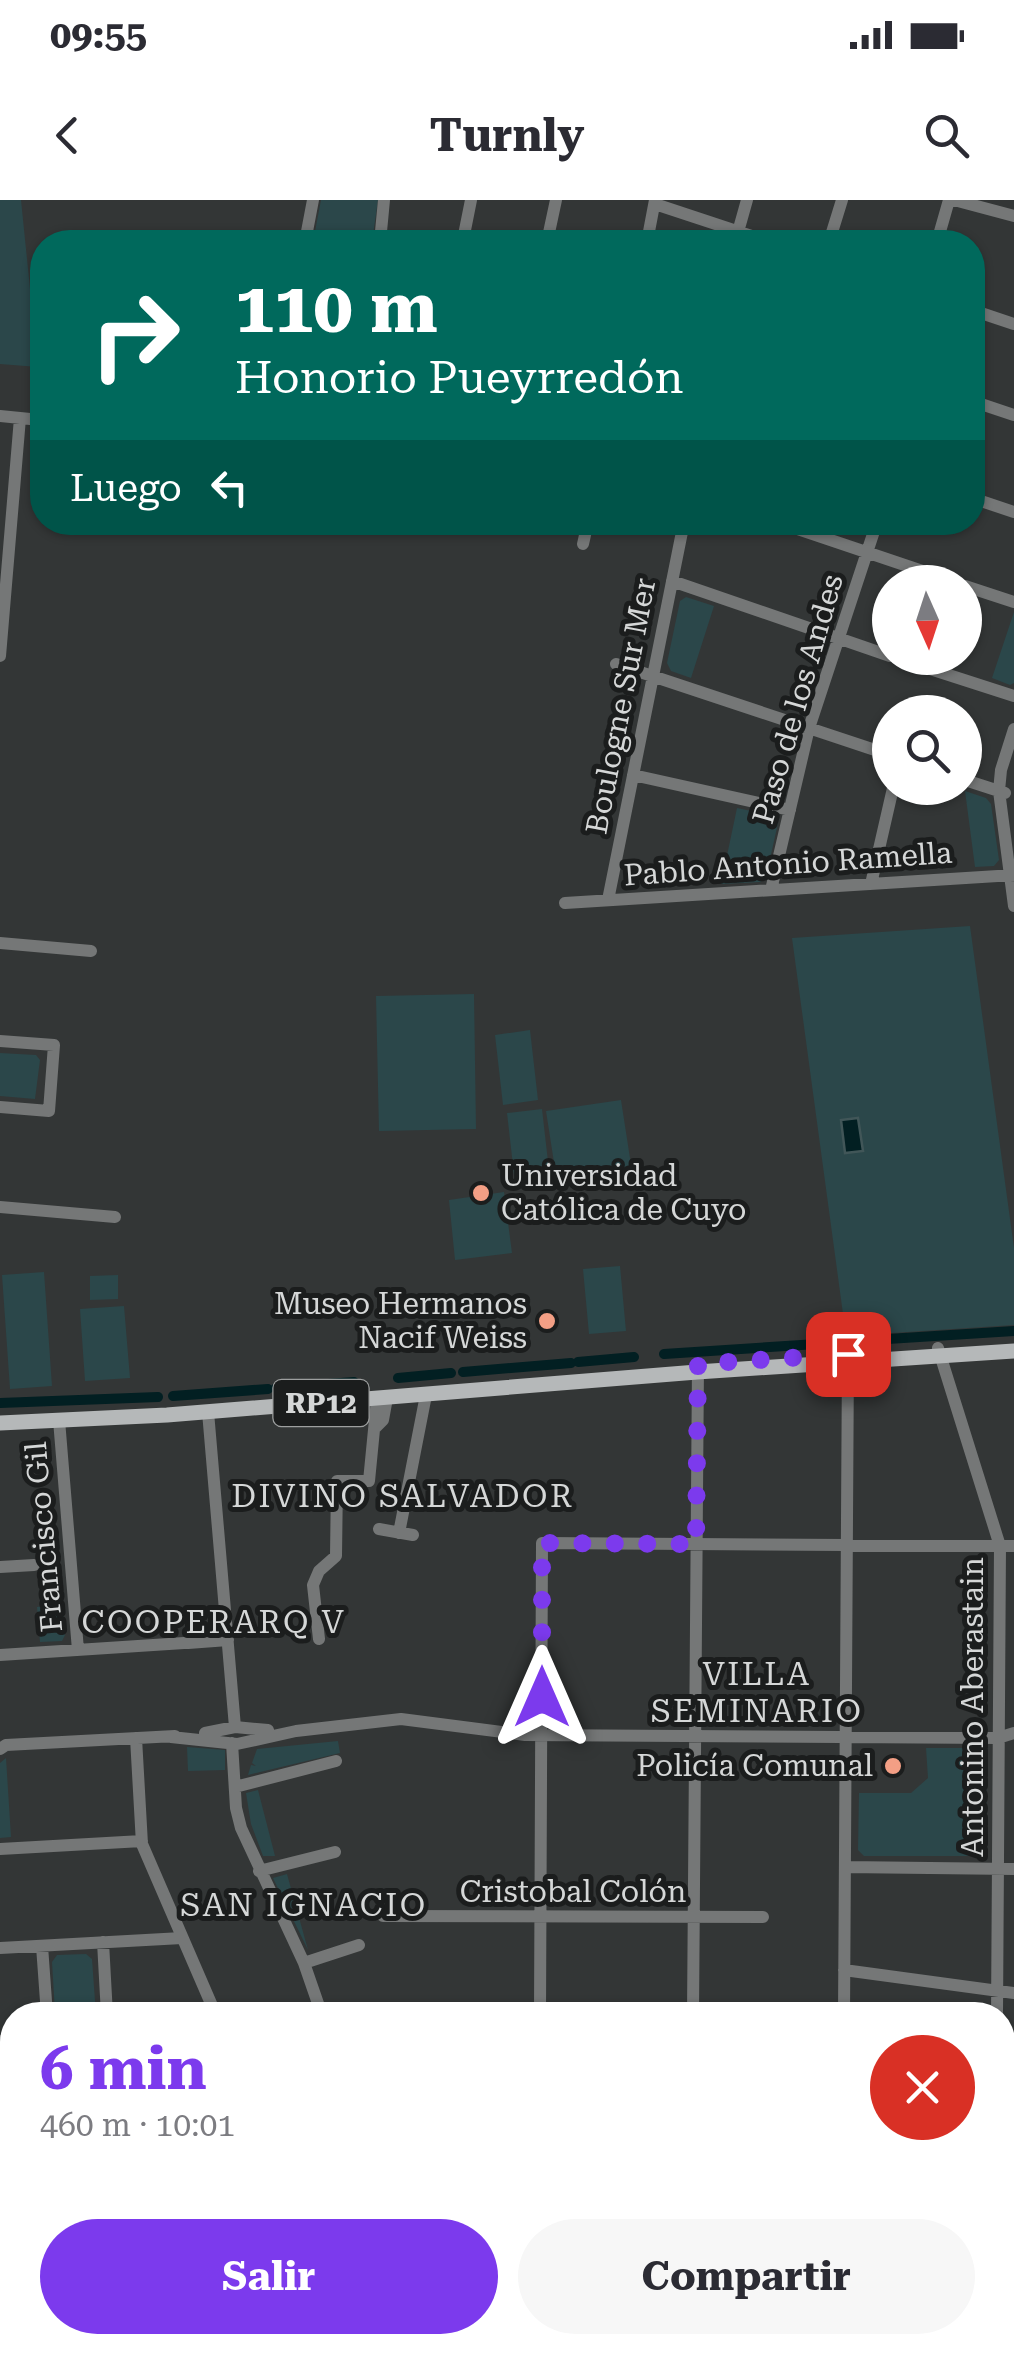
<!DOCTYPE html>
<html lang="es">
<head>
<meta charset="utf-8">
<style>
  :root { --surface:#fff; --page:#f7f7f7; --text:#2b2b33; --muted:#7c7c81; --accent:#7c3aed }
  body { margin:0; font-family:"Roboto Serif",serif; background:var(--page); color:var(--text); height:100vh; display:flex; flex-direction:column; font-size:38px; white-space:nowrap }
  * { box-sizing:border-box; margin:0 }
  p { font-size:32px; color:var(--muted) }
  .icon { flex:none; width:55px; height:55px; fill:none; stroke:currentColor; stroke-width:2; stroke-linecap:round; stroke-linejoin:round }
  .map { position:relative; flex:1; overflow:hidden }
  .drawer { position:absolute; left:0px; top:1802px; width:1015px; height:352px; display:flex; flex-direction:column; background:var(--surface); border-radius:40px 40px 0 0; box-shadow:0 2px 8px #0004 }
  .drawer>* { flex:none }
  .top-card { position:absolute; left:30px; top:30px; width:955px; height:305px; border-radius:40px; box-shadow:0 2px 8px #0004; background:#00695c; color:#fff; overflow:hidden }
  .needle { width:65px; rotate:177deg }
  .tools { position:absolute; left:872px; top:365px; display:grid; gap:20px }
  .tools a { display:grid; place-items:center; width:110px; height:110px; border-radius:50%; background:var(--surface); box-shadow:0 2px 8px #0004; font-size:50px }
  .pin { position:absolute; display:grid; place-items:center; width:85px; height:85px; color:#fff; margin:-42px; border-radius:20px; box-shadow:0 5px 15px #0006 }
  .me { position:absolute; width:110px; margin:-55px; rotate:0deg; stroke-linejoin:round; filter:drop-shadow(0 0 8px #0008) }
  .turn { display:flex; align-items:center; gap:35px; height:210px; padding:0 40px; font-size:45px }
  .turn .icon { width:130px; height:130px; stroke-width:2.5 }
  .turn b { display:block; font-size:70px; line-height:85px }
  .then { display:flex; align-items:center; height:95px; padding:0 40px; background:#0003; gap:20px; font-size:38px }
  .round { display:grid; place-items:center; flex:none; width:105px; height:105px; border-radius:52px; background:var(--page) }
  .overview { display:flex; align-items:center; justify-content:space-between; height:170px; padding:0 40px }
  h1 { font-size:60px; font-weight:700; line-height:75px; color:var(--accent) }
  .button { display:flex; gap:20px; margin-top:auto; padding:20px 40px }
  .button a { flex:1; height:115px; border-radius:60px; background:var(--accent); color:#fff; font-size:40px; font-weight:700; line-height:115px; text-align:center }
  .button a+a { background:var(--page); color:var(--text) }
  .status { display:flex; justify-content:space-between; align-items:center; height:70px; padding:0 50px; background:var(--surface); direction:ltr }
  .status svg { height:28px; fill:currentColor }
  header { display:flex; justify-content:space-between; align-items:center; height:130px; padding:0 40px; background:var(--surface); font-size:45px; font-weight:700 }
  .map>svg:first-child { display:block }
  .green { fill:#2b474a }
  .water { fill:#021f22; stroke:#415658; stroke-width:2.5 }
  .lines { fill:none; stroke-linecap:round; stroke-linejoin:round }
  .canal { stroke:#021f22; stroke-width:10 }
  .minor { stroke:#757777; stroke-width:12 }
  .major { stroke:#b5b8b9; stroke-width:15 }
  .route { stroke:#7c3aed; stroke-width:18; stroke-dasharray:0 32.4 }
  .poi-dot { fill:#f39f85; stroke:#1b1d1d; stroke-width:4 }
  .labels { text-anchor:middle; stroke-width:10; stroke-linejoin:round; paint-order:stroke }
  .shield { fill:#1b1d1d; stroke:#9d9f9f; stroke-width:2.5 }
  .shield-label { font-size:28px; font-weight:bold; fill:#d5d7d7 }
  .street-label { font-size:30px; fill:#d5d7d7; stroke:#1b1d1d }
  .poi-label { font-size:30px; fill:#d5d7d7; stroke:#1b1d1d; text-anchor:end }
  .neighbourhood-label { font-size:32px; letter-spacing:2.5px; fill:#d5d7d7; stroke:#1b1d1d }
</style>
</head>
<body>
<div class="status"><b>09:55</b><svg viewBox="0 0 49 12"><path d="M0 12V9h3v3zM5 12V6h3v6zM10 12V3h3v9zM15 12V0h3v12zM26 1h20v11H26zM47 4h2v5h-2z"/></svg></div>
<header><svg class="icon" aria-label="back" viewBox="0 0 24 24"><path d="M15 5l-7 7 7 7"/></svg>Turnly<svg class="icon" aria-label="search" viewBox="0 0 24 24"><circle cx="10" cy="10" r="6"/><path d="M15 15l6 6"/></svg></header>
<div class="map">
<svg width="1014" height="2153" viewBox="0 0 1014 2153">
  <rect width="100%" height="100%" fill="#333636"/>
  <path class="green" d="M0,0H21L38,167L0,164Z
    M321,0H378L372,42H313Z
    M686,397L714,406L691,478L671,471L667,463L680,401Z
    M1014,412V483L1010,485L992,478Z
    M965,591L986,598L991,604L999,660L994,666L975,667Z
    M737,608L774,616L778,623L766,677L760,682L721,684Z
    M970,726L1014,1048V1125L846,1136L792,738Z
    M474,794L476,929L379,931L376,796Z
    M530,830L538,900L503,905L495,835Z
    M0,853L36,855L40,860L35,899L0,896Z
    M621,900L632,971L557,982L546,911Z
    M542,909L550,979L515,983L507,913Z
    M504,992L512,1053L455,1060L449,1000Z
    M620,1066L626,1131L589,1134L583,1069Z
    M44,1072L52,1186L10,1189L2,1075Z
    M118,1075V1099L90,1100V1076Z
    M124,1106L130,1178L85,1181L80,1109Z
    M62,1390L65,1435L62,1441L40,1442L37,1407L44,1406L42,1392Z
    M338,1541L340,1553L248,1575L251,1565L256,1566L252,1563L257,1549Z
    M187,1547L225,1550V1570L188,1571Z
    M926,1548H980L987,1554L986,1651L980,1656H864L858,1650L859,1593H911L928,1578Z
    M6,1558L11,1637L0,1638V1563Z
    M258,1590L275,1656H263L251,1624L246,1593Z
    M287,1674L308,1750L273,1678Z
    M86,1754L92,1759L96,1815H58L55,1812L52,1762L57,1755Z"/>
  <path class="water" d="M858,918L863,951L845,953L841,920Z"/>
  <g class="lines">
    <path class="canal" d="M856,1141L1014,1131
      M664,1154L848,1142
      M578,1162L634,1157
      M463,1172L571,1163
      M398,1178L451,1173
      M276,1188L354,1182
      M173,1196L268,1189
      M0,1203L158,1197"/>
    <path class="minor" d="M954,0L1014,16
      M655,4L770,42
      M738,32L747,0
      M463,40L471,0
      M305,42L313,0
      M380,42L384,0
      M547,42L556,0
      M647,42L655,0
      M829,42L842,0
      M937,42L949,0
      M972,110L1014,124
      M972,201L1014,215
      M0,216L40,220
      M972,298L1014,312
      M777,322L955,382
      M583,344L588,322
      M672,381L890,456
      M965,386L1014,402
      M0,456L20,218
      M896,458L1014,496
      M616,464L890,555
      M1014,529L1001,570L999,591L1014,706
      M633,575L790,610
      M965,580L1005,593
      M871,684L893,588
      M771,690L809,528L877,322
      M608,700L684,322
      M565,703L1014,675
      M0,743L91,751
      M0,841L54,845L49,911L0,907
      M0,1007L115,1017
      M938,1148L1000,1346L997,1815
      M208,1212L235,1527
      M59,1220L78,1450
      M375,1228L383,1220L387,1198
      M379,1329L413,1335
      M399,1333L426,1195
      M0,1367L34,1365
      M319,1439L313,1385L319,1371L336,1356L337,1281H369L377,1199
      M188,1443L228,1440
      M0,1455L184,1443
      M205,1533L235,1527L268,1530
      M171,1537L237,1544L296,1531L401,1519L525,1535L998,1538L1014,1533
      M136,1538L142,1644L216,1815
      M232,1543L236,1608L241,1628L304,1763L322,1815
      M0,1549L6,1545L175,1536
      M235,1587L336,1561
      M0,1649L142,1641
      M845,1667L1014,1669
      M259,1671L335,1652
      M383,1716L763,1717
      M103,1742L107,1815
      M42,1746L47,1815
      M0,1748L182,1738
      M304,1763L359,1745
      M844,1770L1014,1793
      M540,1815L542,1343L1014,1346
      M693,1815L698,1164
      M844,1815L848,1154
      M0,1841L12,1843
      M0,1869L12,1870
      M1002,1945L1014,1947
      M0,1954L12,1951
      M1011,2016L1014,1996
      M0,2100L12,2098
      M51,2142L55,2153
      M158,2142L162,2153
      M734,2142L736,2153
      M862,2142L915,2153
      M181,2153L196,2142
      M317,2153L332,2143
      M423,2153L451,2142
      M614,2153L617,2152"/>
    <path class="major" d="M0,1223L167,1215L697,1172L1014,1151"/>
  </g>
  <g class="lines">
    <path class="route" d="M542,1497V1343L696,1344L698,1164L848,1154"/>
  </g>
  <g class="poi-dot">
    <circle cx="481" cy="993" r="10"/>
    <circle cx="547" cy="1121" r="10"/>
    <circle cx="893" cy="1566" r="10"/>
  </g>
  <g class="labels">
    <rect class="shield" x="273.5" y="1180" width="95" height="46" rx="8"/>
    <g class="shield-label">
      <text x="321" y="1213">RP12</text>
    </g>
    <g class="street-label">
      <text transform="translate(798 499) rotate(-74)" y="10">Paso de los Andes</text>
      <text transform="translate(621 506) rotate(-79)" y="10">Boulogne Sur Mer</text>
      <text transform="translate(788 664) rotate(-4)" y="10">Pablo Antonio Ramella</text>
      <text transform="translate(44 1337) rotate(-95)" y="10">Francisco Gil</text>
      <text transform="translate(973 1507) rotate(-90)" y="10">Antonino Aberastain</text>
      <text x="573" y="1702">Cristobal Colón</text>
    </g>
    <g class="poi-label">
      <text x="501" y="986" text-anchor="start">Universidad<tspan x="501" dy="34">Católica de Cuyo</tspan></text>
      <text x="527" y="1114">Museo Hermanos<tspan x="527" dy="34">Nacif Weiss</tspan></text>
      <text x="873" y="1576">Policía Comunal</text>
    </g>
    <g class="neighbourhood-label">
      <text x="403" y="1307">DIVINO SALVADOR</text>
      <text x="214" y="1433">COOPERARQ V</text>
      <text x="757" y="1485">VILLA<tspan x="757" dy="37">SEMINARIO</tspan></text>
      <text x="304" y="1716">SAN IGNACIO</text>
    </g>
  </g>
</svg>
<div class="tools">
<a><svg class="needle" viewBox="-14 -14 28 28"><path d="M0-13l5 13h-10z" fill="#e53935"/><path d="M0 13l5-13h-10z" fill="#7c7c81"/></svg></a>
<a><svg class="icon" aria-label="search" viewBox="0 0 24 24"><circle cx="10" cy="10" r="6"/><path d="M15 15l6 6"/></svg></a>
</div>
<div class="pin" style="left:848px;top:1154px;background:#d93025"><svg class="icon" aria-label="arrive" viewBox="0 0 24 24"><path d="M6 21V4h12l-3 4 3 4H6"/></svg></div>
<svg class="me" style="left:542px;top:1497px" viewBox="-20 -20 40 40"><path d="M0-17L14 15 0 8-14 15z" fill="#7c3aed" stroke="#fff" stroke-width="4"/></svg>
<div class="top-card">
<div class="turn"><svg class="icon" aria-label="right" viewBox="0 0 24 24"><path d="M7 20v-9h11M14 6l5 5-5 5"/></svg><div><b>110 m</b>Honorio Pueyrredón</div></div>
<div class="then">Luego<svg class="icon" aria-label="left" viewBox="0 0 24 24"><path d="M17 20v-9H6M10 6l-5 5 5 5"/></svg></div>
</div>
<section class="drawer">
<div class="overview"><div><h1>6 min</h1><p>460 m · 10:01</p></div><a class="round" style="background:#d93025;color:#fff"><svg class="icon" aria-label="close" viewBox="0 0 24 24"><path d="M6 6l12 12M18 6L6 18"/></svg></a></div>
<div class="button"><a>Salir</a><a>Compartir</a></div>
</section>
</div>
</body>
</html>
